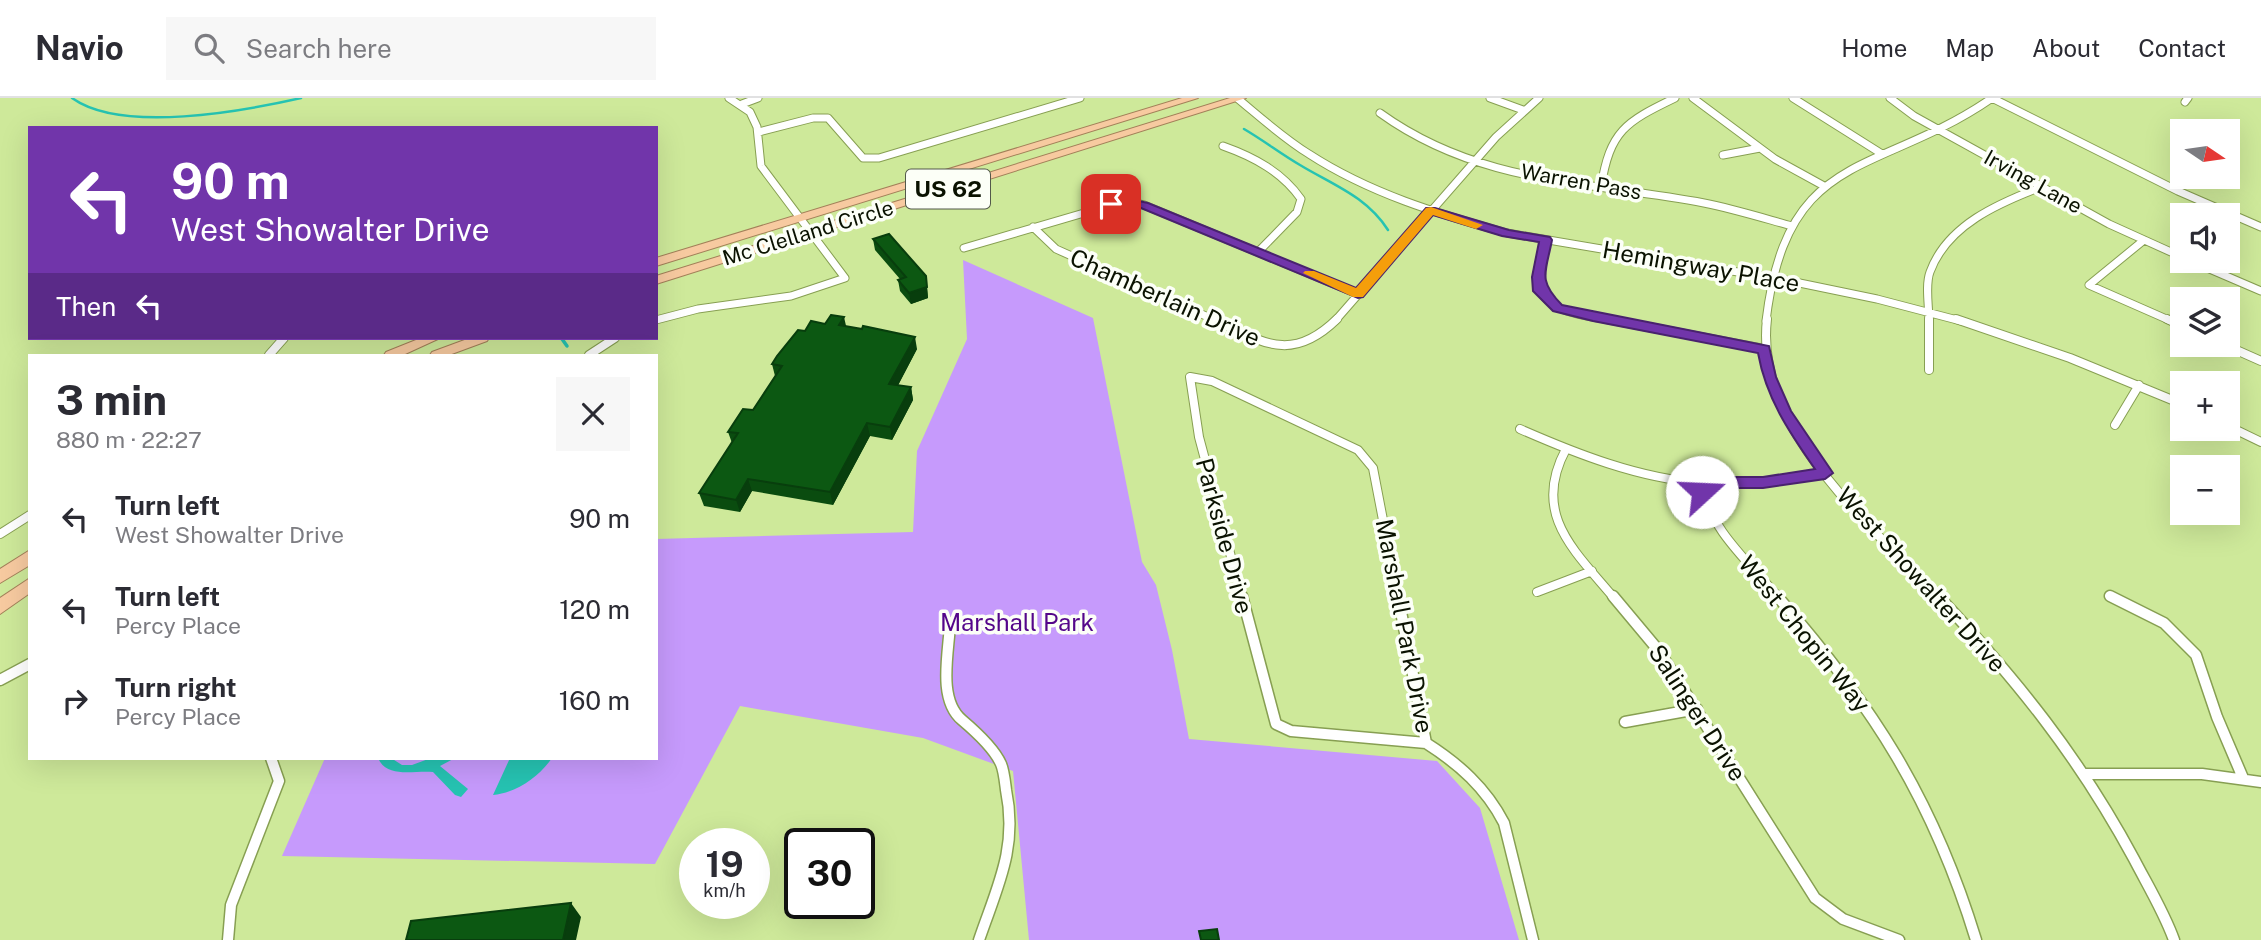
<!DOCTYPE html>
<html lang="en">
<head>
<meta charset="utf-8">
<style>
  :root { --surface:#fff; --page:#f7f7f7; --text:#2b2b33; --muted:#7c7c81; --line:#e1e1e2 }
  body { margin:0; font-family:"Public Sans",sans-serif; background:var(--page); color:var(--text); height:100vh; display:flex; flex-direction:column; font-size:26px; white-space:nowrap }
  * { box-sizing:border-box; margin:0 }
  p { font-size:23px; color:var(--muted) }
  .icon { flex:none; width:38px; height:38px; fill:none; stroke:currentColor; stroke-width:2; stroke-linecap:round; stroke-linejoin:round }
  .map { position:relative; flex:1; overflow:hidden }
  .side { position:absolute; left:28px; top:256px; width:630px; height:406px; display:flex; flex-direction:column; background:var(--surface); border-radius:0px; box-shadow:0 7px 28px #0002 }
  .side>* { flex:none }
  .top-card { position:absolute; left:28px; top:28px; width:630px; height:214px; border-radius:0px; box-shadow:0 7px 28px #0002; background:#7135aa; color:#fff; overflow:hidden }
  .needle { width:46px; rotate:103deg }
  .controls { position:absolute; left:2170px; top:21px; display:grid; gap:14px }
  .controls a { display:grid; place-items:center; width:70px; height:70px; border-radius:0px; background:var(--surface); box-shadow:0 7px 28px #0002; font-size:35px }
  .speed { position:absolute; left:679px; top:730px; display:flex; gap:14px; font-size:35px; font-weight:700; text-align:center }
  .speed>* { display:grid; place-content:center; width:91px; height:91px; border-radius:50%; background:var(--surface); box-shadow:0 7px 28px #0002; line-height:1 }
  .speed small { font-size:18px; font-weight:400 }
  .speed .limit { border:4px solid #111; border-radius:10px; background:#fff; color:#111 }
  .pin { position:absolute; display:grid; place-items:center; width:60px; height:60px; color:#fff; margin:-30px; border-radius:14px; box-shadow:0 4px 10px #0006 }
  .me { position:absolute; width:77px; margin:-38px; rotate:70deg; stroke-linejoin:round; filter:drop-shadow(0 0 5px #0008) }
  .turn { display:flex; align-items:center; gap:24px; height:147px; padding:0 28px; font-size:32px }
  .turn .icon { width:91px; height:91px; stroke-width:2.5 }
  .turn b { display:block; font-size:49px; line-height:60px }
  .then { display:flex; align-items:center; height:66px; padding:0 28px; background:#0003; gap:14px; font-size:26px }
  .round { display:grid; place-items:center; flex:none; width:74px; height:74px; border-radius:0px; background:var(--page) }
  .head { display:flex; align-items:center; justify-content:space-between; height:119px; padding:0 28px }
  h1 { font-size:42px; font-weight:700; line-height:52px }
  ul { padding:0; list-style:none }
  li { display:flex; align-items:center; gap:21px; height:91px; padding:0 28px }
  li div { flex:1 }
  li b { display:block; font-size:26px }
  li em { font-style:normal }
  header { display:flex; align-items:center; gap:42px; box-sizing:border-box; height:98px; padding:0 35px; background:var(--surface); border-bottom:2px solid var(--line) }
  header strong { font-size:33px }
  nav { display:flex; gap:38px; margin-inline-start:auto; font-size:24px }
  .search { width:490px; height:63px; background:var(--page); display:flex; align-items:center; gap:18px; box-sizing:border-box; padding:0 24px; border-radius:0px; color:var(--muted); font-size:26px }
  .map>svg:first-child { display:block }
  .green { fill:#c69afc }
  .water { fill:#26c3b2 }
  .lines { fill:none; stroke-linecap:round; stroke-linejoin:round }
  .stream-far1 { stroke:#26c3b2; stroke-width:2.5 }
  .stream { stroke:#26c3b2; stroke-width:3.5 }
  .minor-far2-casing { stroke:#879f52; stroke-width:9 }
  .minor-far1-casing { stroke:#879f52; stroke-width:10 }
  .minor-casing { stroke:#879f52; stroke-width:13 }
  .trunk-casing { stroke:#a38059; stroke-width:2 }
  .minor-far2 { stroke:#fff; stroke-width:7 }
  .minor-far1 { stroke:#fff; stroke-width:8 }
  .minor { stroke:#fff; stroke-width:10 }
  .trunk { fill:#f7caa0; fill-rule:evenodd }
  .wall { fill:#0a4c0f }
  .shaded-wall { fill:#083e0d }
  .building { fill:#0c5812; stroke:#083e0d; stroke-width:2 }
  .route { fill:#7135aa; stroke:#49226e; stroke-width:2 }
  .slow { fill:#f59e0b }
  .labels { text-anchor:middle; stroke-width:7; stroke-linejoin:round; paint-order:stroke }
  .far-street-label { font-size:21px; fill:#0a1200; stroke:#fcfff7 }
  .shield { fill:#fcfff7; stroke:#53594a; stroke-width:2 }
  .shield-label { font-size:23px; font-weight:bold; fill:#0a1200 }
  .street-label { font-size:24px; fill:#0a1200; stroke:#fcfff7 }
  .park-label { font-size:24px; fill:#54068a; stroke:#fcfff7 }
</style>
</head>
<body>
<header>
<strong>Navio</strong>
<div class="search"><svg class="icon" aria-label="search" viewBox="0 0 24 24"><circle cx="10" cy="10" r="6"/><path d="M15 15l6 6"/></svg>Search here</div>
<nav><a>Home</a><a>Map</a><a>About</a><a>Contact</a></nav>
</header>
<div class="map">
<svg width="2261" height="842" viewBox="0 0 2261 842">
  <rect width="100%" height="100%" fill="#cee99a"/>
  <path class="green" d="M963,162L1093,220L1142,464L1156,487L1172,552L1189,641L1437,663L1480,710L1519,842H1029L1013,673L923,640L740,608L655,766L282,758L325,660H656V441L913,434L917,353L967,241Z"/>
  <path class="water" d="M378,660H391L402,667H412L431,660H455L440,668L468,691L461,699L455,697L433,674C414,672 387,681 378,660Z
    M510,660H552C539,679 516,695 493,697Z"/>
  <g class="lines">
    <path class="stream-far1" d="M72,0C122,36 244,13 301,0
      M1244,31C1263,42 1281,56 1300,67C1333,87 1366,98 1388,132"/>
    <path class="stream" d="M562,241L567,248"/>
    <defs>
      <path id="minor-far2" d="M1237,0C1260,19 1283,40 1309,56C1369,95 1438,116 1507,135L1785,182L1877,201L1961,223
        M1490,0L1523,12
        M1693,0L1775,61L1824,88
        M1793,0L1882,56
        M1890,0L1914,18L2109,126L2182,159
        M1992,0L2178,93L2261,129
        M2185,4L2188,0
        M742,6L758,0
        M1380,15C1480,87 1588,83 1704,105C1734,111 1763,120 1792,128
        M759,34L813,20H828L863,60H879L1080,0
        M1223,48C1254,59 1282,74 1301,101L1297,114L1258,154
        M1723,57L1760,50
        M1601,89C1610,33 1625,24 1675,0
        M1033,129L1056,151L1217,223
        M1546,142C1543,154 1538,168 1538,181C1539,216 1590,218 1616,223
        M2144,142L2089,187L2171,223
        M964,150L1125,103L1144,107L1358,196
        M2191,163L2261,193
        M656,222L698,211L791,198L845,180L761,68L757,29L750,14L729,0
        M1335,223L1496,39L1539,0
        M1766,223C1787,49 1876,80 1992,0
        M1929,223C1929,208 1925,187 1930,174C1947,127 1999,105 2041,89"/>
      <path id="minor-far1" d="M1213,221C1262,244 1291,266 1337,221
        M1606,221L1764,251
        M1767,221C1754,331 1871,427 1939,500
        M1929,221V272
        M1956,221L2070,260L2182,306
        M2167,221L2182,228
        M2225,247L2261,263
        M269,257L284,240
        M589,257L615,240
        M2115,327L2139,287
        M2228,328L2261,344
        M1520,331C1577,356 1638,380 1701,385C1742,389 1784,381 1825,375
        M1566,351C1531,416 1574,452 1614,500
        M1700,385C1711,433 1748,463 1779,500
        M0,436L30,417
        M1537,494L1592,473
        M2110,498L2113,500
        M1242,500L1199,339L1190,279L1212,283L1358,352L1373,370L1398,500"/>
      <path id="minor" d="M1242,498L1276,626L1291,633L1426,645
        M1398,498L1426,645
        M1613,498L1659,553L1815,800L1843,821L1899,842
        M1777,498C1873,608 1933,701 1976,842
        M1938,498C2017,582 2079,659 2134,761C2148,788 2164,814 2174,842
        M2110,498L2164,525L2196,557L2217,619L2243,680
        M950,525C949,554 937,601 962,622C975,633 994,650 1001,666C1004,673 1005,684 1006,692C1018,750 997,789 979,842
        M0,582L30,566
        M1625,624L1697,611
        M1426,645C1459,666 1486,690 1504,725L1533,842
        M2083,676H2202L2261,684
        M228,842L231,807L279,683L271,660"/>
      <path id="trunk" d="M1182,0H1198L656,168V160Z
        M1230,0H1246L656,186V178Z
        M421,240H440L403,257H384L386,254Z
        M470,240H489L487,243L449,257H430L432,254Z
        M30,452V467L0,485V471Z
        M30,480V495L0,516V500Z"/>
    </defs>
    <use href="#minor-far2" class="minor-far2-casing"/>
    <use href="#minor-far1" class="minor-far1-casing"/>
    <use href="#minor" class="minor-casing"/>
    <use href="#trunk" class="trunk-casing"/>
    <use href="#minor-far2" class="minor-far2"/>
    <use href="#minor-far1" class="minor-far1"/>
    <use href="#minor" class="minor"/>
    <use href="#trunk" class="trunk"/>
  </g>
  <path class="wall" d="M873,141L926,178L928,200L911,206L900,193L898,182L900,181L875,152Z
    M846,228L917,251L898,287L911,289L913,302L892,342L870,338L833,407L752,393L740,414L704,408L699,395L732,345L728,334L753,312L775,278L772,266L805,233Z"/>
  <path class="shaded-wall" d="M926,178L928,200L911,206L909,195Z
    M844,219L847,232L839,227Z
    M915,239L917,251L892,299L889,286Z
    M911,289L913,302L892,342L890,329Z
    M867,325L870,338L833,407L830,394Z
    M748,381L752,393L740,414L736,402Z
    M571,805L581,819L576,842H563Z"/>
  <path class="building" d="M889,136L926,178L927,189L909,195L898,182L906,179L873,141Z
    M831,217L844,219L839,227L862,231L863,228L915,239L889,286L911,289L890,329L867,325L830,394L748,381L736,402L699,395L738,335L728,334L743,311L753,312L782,268L772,266L777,258L798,232L805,233L811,223L825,226Z
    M571,805L563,842H406L411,823Z
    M1217,831L1219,842H1201L1199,833Z"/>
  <path class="route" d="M1125,100L1148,105L1356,190L1426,110H1435L1509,132L1550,139L1552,142C1546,174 1537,182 1562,207L1769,248L1776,279L1791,313L1833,375L1825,381L1763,390H1709L1707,398H1696L1693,385L1700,379H1763L1815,371C1789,334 1766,300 1758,255L1593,223L1553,213L1533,193L1532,179L1539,144L1502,138L1433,117L1363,199L1358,200L1141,110L1125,107L1111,110L1105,106Z"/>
  <path class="slow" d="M1431,109L1483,127L1476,131L1433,117L1363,199H1353L1303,175L1305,173H1314L1356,190L1426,110Z"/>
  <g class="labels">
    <g class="far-street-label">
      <text transform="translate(1581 84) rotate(10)" y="7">Warren Pass</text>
      <text transform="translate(2033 84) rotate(29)" y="7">Irving Lane</text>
      <text transform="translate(808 135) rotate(-17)" y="7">Mc Clelland Circle</text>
    </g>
    <rect class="shield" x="906" y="71.5" width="84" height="39" rx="5"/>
    <g class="shield-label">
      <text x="948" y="99">US 62</text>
    </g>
    <g class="street-label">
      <text transform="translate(1701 169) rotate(10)" y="8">Hemingway Place</text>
      <text transform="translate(1165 200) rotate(24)" y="8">Chamberlain Drive</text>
      <text transform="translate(1224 438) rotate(75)" y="8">Parkside Drive</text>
      <text transform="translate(1921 482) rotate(48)" y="8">West Showalter Drive</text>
      <text transform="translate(1404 528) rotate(79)" y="8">Marshall Park Drive</text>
      <text transform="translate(1804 536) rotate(51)" y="8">West Chopin Way</text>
      <text transform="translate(1697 615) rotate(57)" y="8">Salinger Drive</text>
    </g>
    <g class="park-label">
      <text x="1017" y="533">Marshall Park</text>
    </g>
  </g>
</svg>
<div class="controls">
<a><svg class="needle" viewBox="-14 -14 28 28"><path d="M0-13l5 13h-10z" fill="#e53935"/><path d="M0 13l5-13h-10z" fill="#7c7c81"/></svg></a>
<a><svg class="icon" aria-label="sound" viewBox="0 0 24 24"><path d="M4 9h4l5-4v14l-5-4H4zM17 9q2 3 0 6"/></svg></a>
<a><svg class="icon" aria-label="layers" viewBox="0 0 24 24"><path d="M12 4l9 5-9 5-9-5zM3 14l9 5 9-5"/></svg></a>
<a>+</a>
<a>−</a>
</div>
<div class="speed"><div>19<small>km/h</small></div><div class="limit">30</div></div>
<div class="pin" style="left:1111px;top:106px;background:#d93025"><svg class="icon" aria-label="arrive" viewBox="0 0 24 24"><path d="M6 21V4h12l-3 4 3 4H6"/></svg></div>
<svg class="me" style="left:1702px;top:394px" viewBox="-20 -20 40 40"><circle r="19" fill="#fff"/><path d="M0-13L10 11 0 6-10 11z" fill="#7135aa"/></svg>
<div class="top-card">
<div class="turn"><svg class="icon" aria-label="left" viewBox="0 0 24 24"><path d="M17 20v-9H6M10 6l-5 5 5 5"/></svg><div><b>90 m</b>West Showalter Drive</div></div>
<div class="then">Then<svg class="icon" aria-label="left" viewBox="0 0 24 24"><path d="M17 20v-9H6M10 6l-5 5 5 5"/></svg></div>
</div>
<section class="side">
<div class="head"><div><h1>3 min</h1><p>880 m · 22:27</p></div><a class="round"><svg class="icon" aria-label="close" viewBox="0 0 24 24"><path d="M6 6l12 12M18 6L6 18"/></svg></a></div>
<ul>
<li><svg class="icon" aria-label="left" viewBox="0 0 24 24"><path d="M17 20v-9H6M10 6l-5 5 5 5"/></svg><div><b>Turn left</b><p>West Showalter Drive</p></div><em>90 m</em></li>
<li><svg class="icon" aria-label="left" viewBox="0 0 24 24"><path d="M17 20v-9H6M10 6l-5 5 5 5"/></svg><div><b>Turn left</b><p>Percy Place</p></div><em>120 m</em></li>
<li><svg class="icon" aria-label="right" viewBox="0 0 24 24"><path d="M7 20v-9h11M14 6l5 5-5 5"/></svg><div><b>Turn right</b><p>Percy Place</p></div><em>160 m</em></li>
</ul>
</section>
</div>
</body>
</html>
